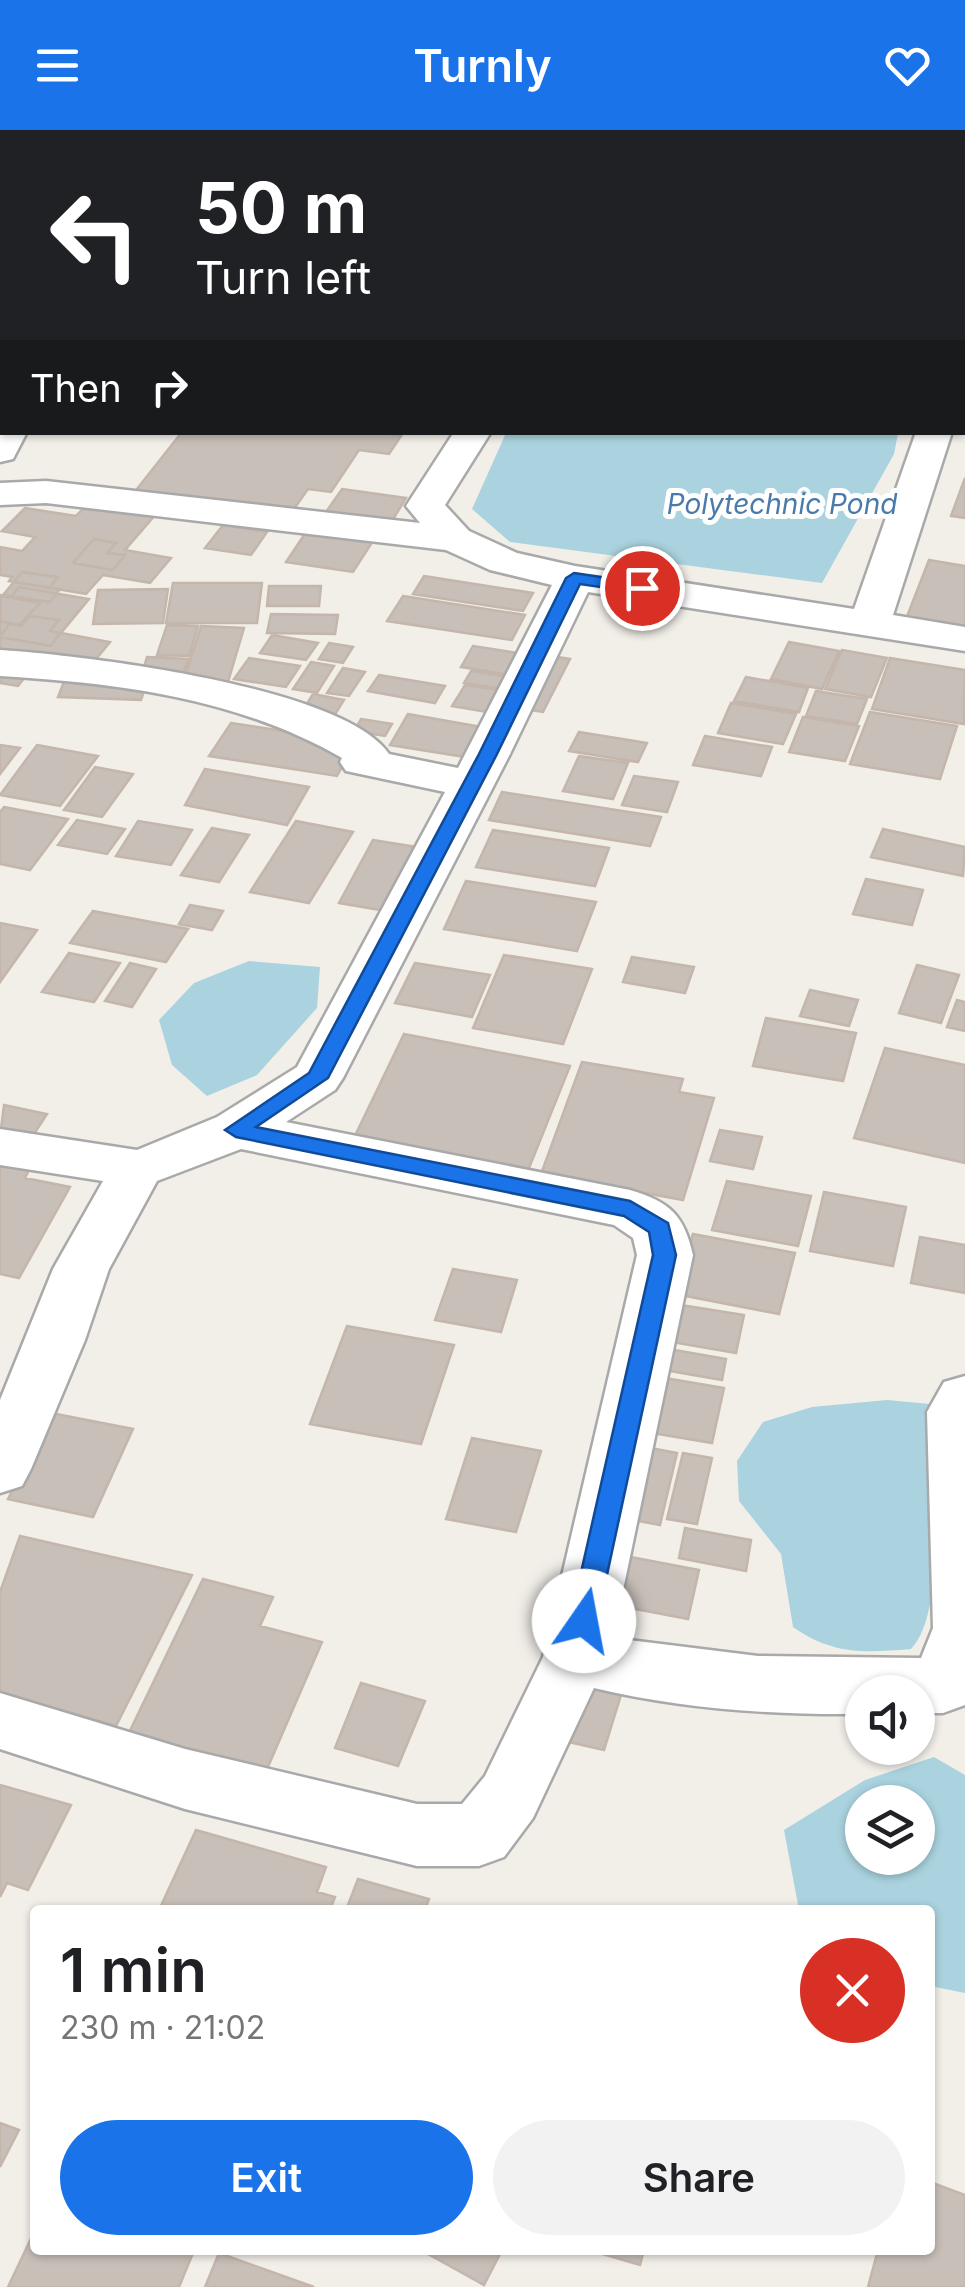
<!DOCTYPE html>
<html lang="en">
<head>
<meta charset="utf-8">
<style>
  :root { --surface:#fff; --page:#f2f2f2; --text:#202124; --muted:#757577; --accent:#1a73e8 }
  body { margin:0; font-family:Inter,sans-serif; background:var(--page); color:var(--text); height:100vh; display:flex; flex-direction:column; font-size:38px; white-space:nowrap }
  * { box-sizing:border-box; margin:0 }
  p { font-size:32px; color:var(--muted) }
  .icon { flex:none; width:55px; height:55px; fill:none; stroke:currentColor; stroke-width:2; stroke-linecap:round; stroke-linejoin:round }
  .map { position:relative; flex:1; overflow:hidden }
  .sheet { position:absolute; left:30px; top:1775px; width:905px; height:350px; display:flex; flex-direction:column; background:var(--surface); border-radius:10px; box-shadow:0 2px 8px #0004 }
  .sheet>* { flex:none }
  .banner { position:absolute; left:0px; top:0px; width:965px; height:305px; box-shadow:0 2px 8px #0004; background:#202124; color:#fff; overflow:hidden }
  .fabs { position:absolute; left:845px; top:1545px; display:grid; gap:20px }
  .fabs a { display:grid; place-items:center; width:90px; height:90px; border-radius:50%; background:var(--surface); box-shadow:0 2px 8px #0004; font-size:50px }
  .pin { position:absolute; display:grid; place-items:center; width:85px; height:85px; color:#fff; margin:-42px; border:5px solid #fff; border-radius:50%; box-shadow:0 2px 10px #0007 }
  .me { position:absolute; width:110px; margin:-55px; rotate:12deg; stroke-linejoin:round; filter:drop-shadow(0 0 8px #0008) }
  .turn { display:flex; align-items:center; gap:35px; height:210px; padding:0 30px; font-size:45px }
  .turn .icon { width:130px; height:130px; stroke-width:2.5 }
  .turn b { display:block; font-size:70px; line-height:85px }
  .then { display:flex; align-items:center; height:95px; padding:0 30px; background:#0003; gap:20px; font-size:38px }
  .round { display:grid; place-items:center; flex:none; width:105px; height:105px; border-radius:52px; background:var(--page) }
  .summary { display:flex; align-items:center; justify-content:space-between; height:170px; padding:0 30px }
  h1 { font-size:60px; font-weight:600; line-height:75px }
  .primary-button { display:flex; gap:20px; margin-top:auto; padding:20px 30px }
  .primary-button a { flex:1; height:115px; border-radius:60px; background:var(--accent); color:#fff; font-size:40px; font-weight:600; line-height:115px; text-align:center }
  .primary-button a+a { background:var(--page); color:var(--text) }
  header { display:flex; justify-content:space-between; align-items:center; height:130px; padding:0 30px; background:var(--accent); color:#fff; font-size:45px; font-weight:600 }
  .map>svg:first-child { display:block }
  .water { fill:#aad3df; fill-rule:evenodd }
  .building { fill:#c7bfb8; stroke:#c4b6ab; stroke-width:2.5 }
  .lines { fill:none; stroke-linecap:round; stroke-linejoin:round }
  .street-casing { stroke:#a9a9a9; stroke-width:5 }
  .street { fill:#fff; fill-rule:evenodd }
  .route { fill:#1a73e8; stroke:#114b97; stroke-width:2.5 }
  .labels { text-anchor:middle; stroke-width:10; stroke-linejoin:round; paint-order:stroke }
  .far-water-label { font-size:28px; font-style:italic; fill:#4a7aab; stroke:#fff }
</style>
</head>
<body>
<header><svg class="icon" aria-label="menu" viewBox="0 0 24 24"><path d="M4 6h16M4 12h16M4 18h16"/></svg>Turnly<svg class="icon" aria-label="heart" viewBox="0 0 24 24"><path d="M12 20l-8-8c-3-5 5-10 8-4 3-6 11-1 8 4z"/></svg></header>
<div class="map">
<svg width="965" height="2157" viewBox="0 0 965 2157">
  <rect width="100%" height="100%" fill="#f2efe9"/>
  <path class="water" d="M506,303V302L898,303L894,324L822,453L510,412L472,379Z
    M249,831L320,837L317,878L257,945L207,966L172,935L159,890L194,853Z
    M887,1270L930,1274C933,1328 949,1481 911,1519C864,1523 833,1525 793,1497L781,1424L739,1371L737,1331L763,1292L812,1277Z
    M934,1627L965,1645V1863L930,1856V1780H799L784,1700L865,1650ZM862,1672H918V1728H862Z"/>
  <path class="building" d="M0,0H69L2,2V35Z
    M182,302H376L401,306L389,324L359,320L331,362L308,359L289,386L133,364Z
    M965,348V388L951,386Z
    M342,359L406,368L392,391L326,382Z
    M89,373L156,384L125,420L171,428L150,453L103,445L86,464L9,451L12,447L0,445V417L22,421L35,407L2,401L25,378L76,386Z
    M223,395L267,402L251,425L205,418Z
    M306,402L373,411L353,442L286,432Z
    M94,409L116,413L107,423L125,425L113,440L73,433Z
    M929,430L965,436V498L906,489Z
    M22,442L58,447L49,458L60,459L50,472L3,465Z
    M424,446L533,463L523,481L413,464Z
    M173,453H262L257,493H166Z
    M269,456H321L319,476H267Z
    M19,457L89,469L61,503L110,512L88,539L38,531L18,556L0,553V465L11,467Z
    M168,459L163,493L93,494L98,460Z
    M1,466L40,473L19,495L0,491Z
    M403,466L525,485L512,510L387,491Z
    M271,484L338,485L335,504L267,503Z
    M30,486L59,490L50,501L60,503L51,516L0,507L9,494L21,496Z
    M167,495L198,496L189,526L157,525Z
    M201,496L244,498L228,552L184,550Z
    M272,505L318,513L306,530L260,523Z
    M789,512L839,521L822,559L771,549Z
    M329,513L353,517L343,533L319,529Z
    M473,516L524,524L512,545L461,537Z
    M842,520L887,528L871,567L825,559Z
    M545,525L570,529L543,582L517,578Z
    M147,527L188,529L183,545L142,544Z
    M249,528L300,536L286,557L234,549Z
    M890,528L965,540L964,594L872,579Z
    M311,532L334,536L317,563L293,559Z
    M343,538L365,542L349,566L327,563Z
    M471,541L517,548L510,560L464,553Z
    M379,545L445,556L435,573L368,561Z
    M746,547L808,558L799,582L734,571Z
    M65,549L147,552L141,570L58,567Z
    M465,555L512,562L500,584L452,576Z
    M816,561L867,569L857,594L806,586Z
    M313,564L344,570L329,594L298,588Z
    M731,573L796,584L783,614L718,603Z
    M870,582L957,596L940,649L850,634Z
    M408,584L487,598L470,628L390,615Z
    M803,587L859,596L845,631L789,622Z
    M361,589L392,594L385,606L354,601Z
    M231,593L356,612L337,646L209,626Z
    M579,602L647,613L638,632L569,621Z
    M705,606L772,617L761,646L693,635Z
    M0,615L20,618L0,644Z
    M37,615L98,626L60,676L0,665Z
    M579,626L628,633L613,669L563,661Z
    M95,637L133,644L102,687L64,680Z
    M205,639L309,657L287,695L185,675Z
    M634,646L678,652L667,682L622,675Z
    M502,662L661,687L650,716L489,690Z
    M4,677L68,689L30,740L0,734V682Z
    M77,690L125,699L107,724L58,715Z
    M138,691L192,700L171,735L116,726Z
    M296,691L353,702L309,773L250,762Z
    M212,698L249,705L219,752L181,745Z
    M883,699L965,717L963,746L871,727Z
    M493,700L609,718L595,756L476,737Z
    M373,710L429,719L398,783L339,773Z
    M866,749L923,760L912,795L853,784Z
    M466,751L596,772L577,821L444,799Z
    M190,775L223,781L212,800L179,794Z
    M93,781L188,799L166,832L70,813Z
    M0,793L37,800L0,852Z
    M69,823L120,833L94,872L42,862Z
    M504,825L592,839L563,914L473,898Z
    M632,827L694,837L685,863L623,852Z
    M130,833L156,839L132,877L105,871Z
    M415,833L490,845L472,887L395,873Z
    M917,835L959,845L941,893L899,883Z
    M810,860L858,870L849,896L800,886Z
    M957,870L965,872V901L947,897Z
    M766,888L856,903L843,951L753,936Z
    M404,904L570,936L525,1048L351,1014Z
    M885,918L965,935V1033L854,1008Z
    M582,932L683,949L679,962L714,968L683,1070L541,1044Z
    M4,975L47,984L28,1013L0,1007Z
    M720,1000L762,1007L753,1039L710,1031Z
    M0,1034L29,1040L25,1048L70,1057L19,1148L0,1144Z
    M727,1051L811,1066L798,1116L712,1100Z
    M824,1062L906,1077L893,1136L810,1121Z
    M693,1104L795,1123L779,1184L675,1164Z
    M920,1107L965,1115V1163L911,1153Z
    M453,1139L517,1150L501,1202L435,1190Z
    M681,1175L744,1185L736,1223L672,1212Z
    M347,1196L454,1215L421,1314L310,1294Z
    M669,1219L726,1229L722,1250L664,1240Z
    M659,1247L724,1258L712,1313L646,1302Z
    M51,1283L133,1299L93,1387L8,1369Z
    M472,1308L541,1321L516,1402L446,1389Z
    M640,1316L677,1323L660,1395L622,1388Z
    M683,1323L712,1328L697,1394L667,1389Z
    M685,1398L751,1410L746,1441L679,1428Z
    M20,1406L192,1445L116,1596L0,1563V1462Z
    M615,1424L699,1440L688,1489L604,1473Z
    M203,1449L273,1467L260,1496L322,1512L264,1646L126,1609Z
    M581,1542L625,1552L604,1620L560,1610Z
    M361,1553L425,1571L398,1636L335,1618Z
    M0,1655L71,1675L28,1760L7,1753L0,1767Z
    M196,1700L326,1737L317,1762L335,1767L330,1780H159Z
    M358,1749L429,1769L425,1780H346Z
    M0,1993L19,2000L0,2037Z
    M930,2052L965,2065V2157H868L878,2120H930Z
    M35,2100V2120L193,2123L179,2157H8Z
    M421,2120H502L484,2155Z
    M589,2120H644L640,2135Z
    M219,2123L314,2157H205Z"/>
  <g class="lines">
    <defs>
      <path id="street" d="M0,86L2,87V106H0Z
        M0,293L2,302H27L13,329L0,332Z
        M454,302H491L445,375L469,401L517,423L575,436L854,479L916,302H952L893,485L965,497V521L588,462L510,624L343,948L335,960L286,992L630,1060C670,1072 684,1085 693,1125L613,1508L758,1526L921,1528L933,1498L927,1282L944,1252L965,1246V1575L943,1583H918V1562H862V1584C772,1585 682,1579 594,1558L533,1688L504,1727L479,1736H417L185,1679L0,1619V1563L185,1619L417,1674H462L485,1646L543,1527L637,1125L633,1108L614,1095L241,1019L157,1051L109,1139L85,1210L31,1339L22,1356L0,1363V1270L53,1139L103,1051L0,1035V999L137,1020L217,987L297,937L445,662L346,641L340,632L342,628C238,568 118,553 0,546V520C81,525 343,556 389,624L458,638L552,455L490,440L446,420L46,373L0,375V353L46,351L420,393L406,376Z"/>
    </defs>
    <use href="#street" class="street-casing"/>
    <use href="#street" class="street"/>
  </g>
  <path class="route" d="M574,443L642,453L650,458L642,463L580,454L497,624L328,948L256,997L630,1071L668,1093L676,1125L597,1491L593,1498L584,1502L574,1498L570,1491L653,1125L649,1102L624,1086L236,1007L225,1000L309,943L479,624L566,448Z"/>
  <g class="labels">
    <g class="far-water-label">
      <text x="782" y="384">Polytechnic Pond</text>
    </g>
  </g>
</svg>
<div class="fabs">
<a><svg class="icon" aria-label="sound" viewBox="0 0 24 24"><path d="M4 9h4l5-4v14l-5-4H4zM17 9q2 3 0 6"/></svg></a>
<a><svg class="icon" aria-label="layers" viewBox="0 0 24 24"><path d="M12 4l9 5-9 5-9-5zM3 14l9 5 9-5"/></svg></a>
</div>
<div class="pin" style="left:642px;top:458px;background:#d93025"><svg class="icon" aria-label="arrive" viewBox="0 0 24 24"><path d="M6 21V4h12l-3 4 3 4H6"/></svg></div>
<svg class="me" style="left:584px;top:1491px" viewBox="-20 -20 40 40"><circle r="19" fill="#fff"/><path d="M0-13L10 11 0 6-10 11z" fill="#1a73e8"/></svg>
<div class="banner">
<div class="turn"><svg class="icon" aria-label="left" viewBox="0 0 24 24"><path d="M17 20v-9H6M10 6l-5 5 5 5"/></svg><div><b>50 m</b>Turn left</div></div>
<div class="then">Then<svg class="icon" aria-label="right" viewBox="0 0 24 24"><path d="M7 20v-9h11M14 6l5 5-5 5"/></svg></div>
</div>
<section class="sheet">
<div class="summary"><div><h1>1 min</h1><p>230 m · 21:02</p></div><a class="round" style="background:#d93025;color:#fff"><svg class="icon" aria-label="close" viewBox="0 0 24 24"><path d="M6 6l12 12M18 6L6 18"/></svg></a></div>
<div class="primary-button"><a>Exit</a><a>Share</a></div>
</section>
</div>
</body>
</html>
